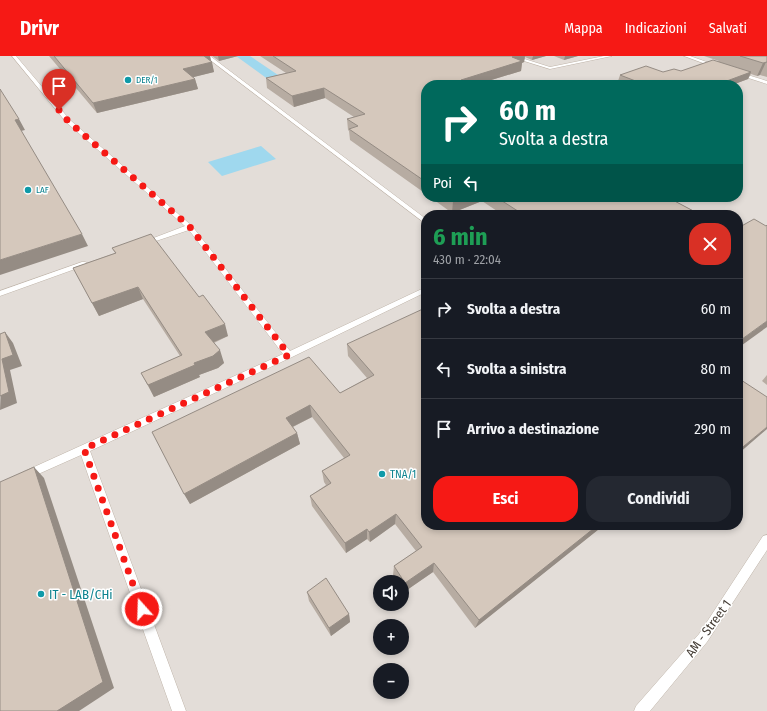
<!DOCTYPE html>
<html lang="it">
<head>
<meta charset="utf-8">
<style>
  :root { --surface:#171b24; --page:#242831; --text:#f1f3f6; --muted:#9ea1a6; --line:#363941; --accent:#f61915 }
  body { margin:0; font-family:"Fira Sans Condensed",sans-serif; background:var(--page); color:var(--text); height:100vh; display:flex; flex-direction:column; font-size:15px; white-space:nowrap }
  * { box-sizing:border-box; margin:0 }
  p { font-size:13px; color:var(--muted) }
  .icon { flex:none; width:22px; height:22px; fill:none; stroke:currentColor; stroke-width:2; stroke-linecap:round; stroke-linejoin:round }
  .map { position:relative; flex:1; overflow:hidden }
  .side { position:absolute; left:421px; top:154px; width:322px; height:320px; display:flex; flex-direction:column; background:var(--surface); border-radius:16px; box-shadow:0 2px 6px #0003 }
  .side>* { flex:none }
  .top-card { position:absolute; left:421px; top:24px; width:322px; height:122px; border-radius:16px; box-shadow:0 2px 6px #0003; background:#00695c; color:#fff; overflow:hidden }
  .tools { position:absolute; left:373px; top:519px; display:grid; gap:8px }
  .tools a { display:grid; place-items:center; width:36px; height:36px; border-radius:50%; background:var(--surface); box-shadow:0 2px 6px #0003; font-size:20px }
  .pin { position:absolute; display:grid; place-items:center; width:34px; height:34px; color:#fff; margin:-41px -17px; border-radius:50% 50% 50% 0; rotate:-45deg; box-shadow:0 0 4px #0007 }
  .pin .icon { rotate:45deg }
  .me { position:absolute; width:44px; margin:-22px; rotate:340deg; stroke-linejoin:round; filter:drop-shadow(0 0 3px #0008) }
  .turn { display:flex; align-items:center; gap:14px; height:84px; padding:0 12px; font-size:18px }
  .turn .icon { width:52px; height:52px; stroke-width:2.5 }
  .turn b { display:block; font-size:28px; line-height:34px }
  .then { display:flex; align-items:center; height:38px; padding:0 12px; background:#0003; gap:8px; font-size:15px }
  .round { display:grid; place-items:center; flex:none; width:42px; height:42px; border-radius:16px; background:var(--page) }
  .summary { display:flex; align-items:center; justify-content:space-between; height:68px; padding:0 12px }
  h1 { font-size:24px; font-weight:700; line-height:30px; color:#1e9e55 }
  .action { display:flex; gap:8px; margin-top:auto; padding:8px 12px }
  .action a { flex:1; height:46px; border-radius:16px; background:var(--accent); color:#fff; font-size:16px; font-weight:700; line-height:46px; text-align:center }
  .action a+a { background:var(--page); color:var(--text) }
  ul { padding:0; list-style:none }
  li { display:flex; align-items:center; gap:12px; height:60px; padding:0 12px; border-top:1px solid var(--line) }
  li div { flex:1 }
  li b { display:block; font-size:15px }
  li em { font-style:normal }
  header { display:flex; align-items:center; gap:24px; box-sizing:border-box; height:56px; padding:0 20px; background:var(--accent); color:#fff }
  header strong { font-size:19px }
  nav { display:flex; gap:22px; margin-inline-start:auto; font-size:14px }
  .map>svg:first-child { display:block }
  .industrial { fill:#e3ddd8; fill-rule:evenodd }
  .water { fill:#9fd8ee }
  .lines { fill:none; stroke-linecap:round; stroke-linejoin:round }
  .lane-casing { stroke:#bfb4a9; stroke-width:1 }
  .lane { fill:#fff; fill-rule:evenodd }
  .wall { fill:#b7aca2 }
  .shaded-wall { fill:#958c84 }
  .building { fill:#d5c8bc; stroke:#958c84 }
  .route { stroke:#f61915; stroke-width:7; stroke-dasharray:0 12.6 }
  .culture-dot { fill:#0f9aa8; stroke:#fff; stroke-width:1.5 }
  .labels { text-anchor:middle; stroke-width:3; stroke-linejoin:round; paint-order:stroke }
  .far-culture-label { font-size:9px; fill:#0d838f; stroke:#fff; text-anchor:start }
  .culture-label { font-size:11px; fill:#0d838f; stroke:#fff; text-anchor:start }
  .near-culture-label { font-size:13px; fill:#0d838f; stroke:#fff; text-anchor:start }
  .near-street-label { font-size:13px; fill:#433b33; stroke:#fff }
</style>
</head>
<body>
<header>
<strong>Drivr</strong>
<nav><a>Mappa</a><a>Indicazioni</a><a>Salvati</a></nav>
</header>
<div class="map">
<svg width="767" height="655" viewBox="0 0 767 655">
  <rect width="100%" height="100%" fill="#f1ebe3"/>
  <path class="industrial" d="M0,0H767V655H0ZM426,29H738V141H426ZM426,159H738V469H426ZM380,526H402V548H380ZM380,570H402V592H380ZM380,614H402V636H380Z"/>
  <path class="water" d="M236,0H250L281,21L269,24Z
    M261,90L276,103L222,120L208,106Z"/>
  <g class="lines">
    <defs>
      <path id="lane" d="M12,0H16L70,64L192,170L290,295L426,231V236L292,301L90,395L186,655H172L81,399L27,423L23,422L22,419L23,416L283,298L189,174L147,188H143V186L185,170L66,66Z
        M205,0H210L426,163V168Z
        M508,0H515L550,11L604,0H612L550,13Z
        M684,0H690L718,10L714,11Z
        M738,16L767,25V28L736,18Z
        M82,206H85L89,208L0,240V235Z
        M767,479V494L707,586L650,655H634L636,650L699,578L763,480Z"/>
    </defs>
    <use href="#lane" class="lane-casing"/>
    <use href="#lane" class="lane"/>
  </g>
  <path class="wall" d="M49,0H210L214,16L193,21L195,23L198,33L97,57Z
    M212,0H238L219,5Z
    M260,0H546L532,4L525,1L524,6L522,7L521,15L475,29H426V138L350,84L349,75L348,74L347,63L354,61L325,42L294,51L267,32L266,22L286,17Z
    M554,0H578L564,4Z
    M704,0H767V21L760,19L757,20L751,18L748,23L732,29H626L618,25L620,19L681,15L719,5Z
    M430,141H667L701,159H503L482,145L452,157Z
    M112,192L228,280L214,287L224,307L218,312L199,319L200,321L154,341L141,317L180,300L143,243L99,260L73,212L115,197Z
    M347,288L604,469L475,572L433,516L404,536L402,532V526H398L393,519L394,510L416,495L395,468L370,486L367,483L346,497L312,450L310,440L326,429L324,426L322,415L344,402L312,361L293,371L297,377L300,388L190,448L152,376L340,337L367,322L348,300Z
    M767,319V329L762,325Z
    M307,536L349,558L350,566L331,580L309,545Z"/>
  <path class="shaded-wall" d="M202,0H210L211,6Z
    M218,0H238L219,5Z
    M514,0H525L524,6L522,7L521,15L475,29H461V24Z
    M533,0H546L532,4Z
    M565,0H578L564,4Z
    M212,6L214,16L186,23L183,13Z
    M766,6L760,19L757,20L763,7Z
    M751,16L748,23L732,29H716Z
    M195,23L198,33L97,57L93,47Z
    M324,32L325,42L294,51L292,40Z
    M19,63L25,74L21,75L15,64Z
    M464,141H483L482,145L452,157L453,145Z
    M82,178L88,190L0,219V204Z
    M138,231L143,243L99,260L92,247Z
    M767,265V271L738,292V286Z
    M225,268L228,280L209,288L205,276Z
    M5,276L13,287L22,310L10,314L17,347L0,354L2,303Z
    M220,294L224,307L218,312L199,319L200,321L154,341L148,329Z
    M310,349L312,361L288,373L286,362Z
    M767,371V373L738,398V395Z
    M297,377L300,388L190,448L184,438Z
    M34,411L44,422L114,632L79,655H57Z
    M396,458L395,468L370,486L369,476Z
    M598,469H604L475,572L479,564Z
    M367,473V483L346,497L345,487Z
    M434,507L433,516L404,536L405,527Z
    M349,558L350,566L331,580L329,572Z"/>
  <path class="building" d="M54,0H204L212,6L183,13L195,23L93,47Z
    M273,0H514L512,1L522,5L461,24L472,29H426V126L349,73L358,70L347,63L365,58L324,32L292,40L266,22L296,15Z
    M740,0H767V6L763,7Z
    M713,4L751,16L716,29H646L620,19L646,10L663,16L674,13L681,15Z
    M0,33L19,63L15,64L82,178L0,204Z
    M447,141H464L453,145Z
    M496,141H667L701,159H524Z
    M754,163L766,170L767,169V265L738,286V172Z
    M151,178L199,241L203,239L225,268L205,276L220,294L213,300L194,307L195,309L148,329L141,317L182,299L138,231L92,247L73,212L116,197L112,192Z
    M425,252H426V469H598L479,564L434,507L405,527L394,510L422,491L396,458L369,476L367,473L345,487L310,440L331,427L322,415L350,399L310,349L286,362L297,377L184,438L152,376L309,301L340,337L374,319L347,288Z
    M5,276L13,299L2,303L9,336L0,340V278Z
    M738,322L767,341V371L738,395Z
    M34,411L103,626L57,655H0V426Z
    M326,522L349,558L329,572L307,536Z"/>
  <g class="lines">
    <path class="route" d="M59,54L68,65L190,171L289,299L84,393L142,553"/>
  </g>
  <g class="culture-dot">
    <circle cx="128" cy="24" r="4"/>
    <circle cx="28" cy="134" r="4"/>
    <circle cx="382" cy="418" r="4"/>
    <circle cx="41" cy="538" r="4"/>
  </g>
  <g class="labels">
    <g class="far-culture-label">
      <text x="136" y="27">DER/1</text>
      <text x="36" y="137">LAF</text>
    </g>
    <g class="culture-label">
      <text x="390" y="422">TNA/1</text>
    </g>
    <g class="near-culture-label">
      <text x="49" y="543">IT - LAB/CHi</text>
    </g>
    <g class="near-street-label">
      <text transform="translate(708 572) rotate(-54)" y="5">AM - Street 1</text>
    </g>
  </g>
</svg>
<div class="tools">
<a><svg class="icon" aria-label="sound" viewBox="0 0 24 24"><path d="M4 9h4l5-4v14l-5-4H4zM17 9q2 3 0 6"/></svg></a>
<a>+</a>
<a>−</a>
</div>
<div class="pin" style="left:59px;top:54px;background:#d93025"><svg class="icon" aria-label="arrive" viewBox="0 0 24 24"><path d="M6 21V4h12l-3 4 3 4H6"/></svg></div>
<svg class="me" style="left:142px;top:553px" viewBox="-20 -20 40 40"><circle r="17" fill="#f61915" stroke="#fff" stroke-width="3"/><path d="M0-11L8 9 0 5-8 9z" fill="#fff"/></svg>
<div class="top-card">
<div class="turn"><svg class="icon" aria-label="right" viewBox="0 0 24 24"><path d="M7 20v-9h11M14 6l5 5-5 5"/></svg><div><b>60 m</b>Svolta a destra</div></div>
<div class="then">Poi<svg class="icon" aria-label="left" viewBox="0 0 24 24"><path d="M17 20v-9H6M10 6l-5 5 5 5"/></svg></div>
</div>
<section class="side">
<div class="summary"><div><h1>6 min</h1><p>430 m · 22:04</p></div><a class="round" style="background:#d93025;color:#fff"><svg class="icon" aria-label="close" viewBox="0 0 24 24"><path d="M6 6l12 12M18 6L6 18"/></svg></a></div>
<ul>
<li><svg class="icon" aria-label="right" viewBox="0 0 24 24"><path d="M7 20v-9h11M14 6l5 5-5 5"/></svg><div><b>Svolta a destra</b></div><em>60 m</em></li>
<li><svg class="icon" aria-label="left" viewBox="0 0 24 24"><path d="M17 20v-9H6M10 6l-5 5 5 5"/></svg><div><b>Svolta a sinistra</b></div><em>80 m</em></li>
<li><svg class="icon" aria-label="arrive" viewBox="0 0 24 24"><path d="M6 21V4h12l-3 4 3 4H6"/></svg><div><b>Arrivo a destinazione</b></div><em>290 m</em></li>
</ul>
<div class="action"><a>Esci</a><a>Condividi</a></div>
</section>
</div>
</body>
</html>
